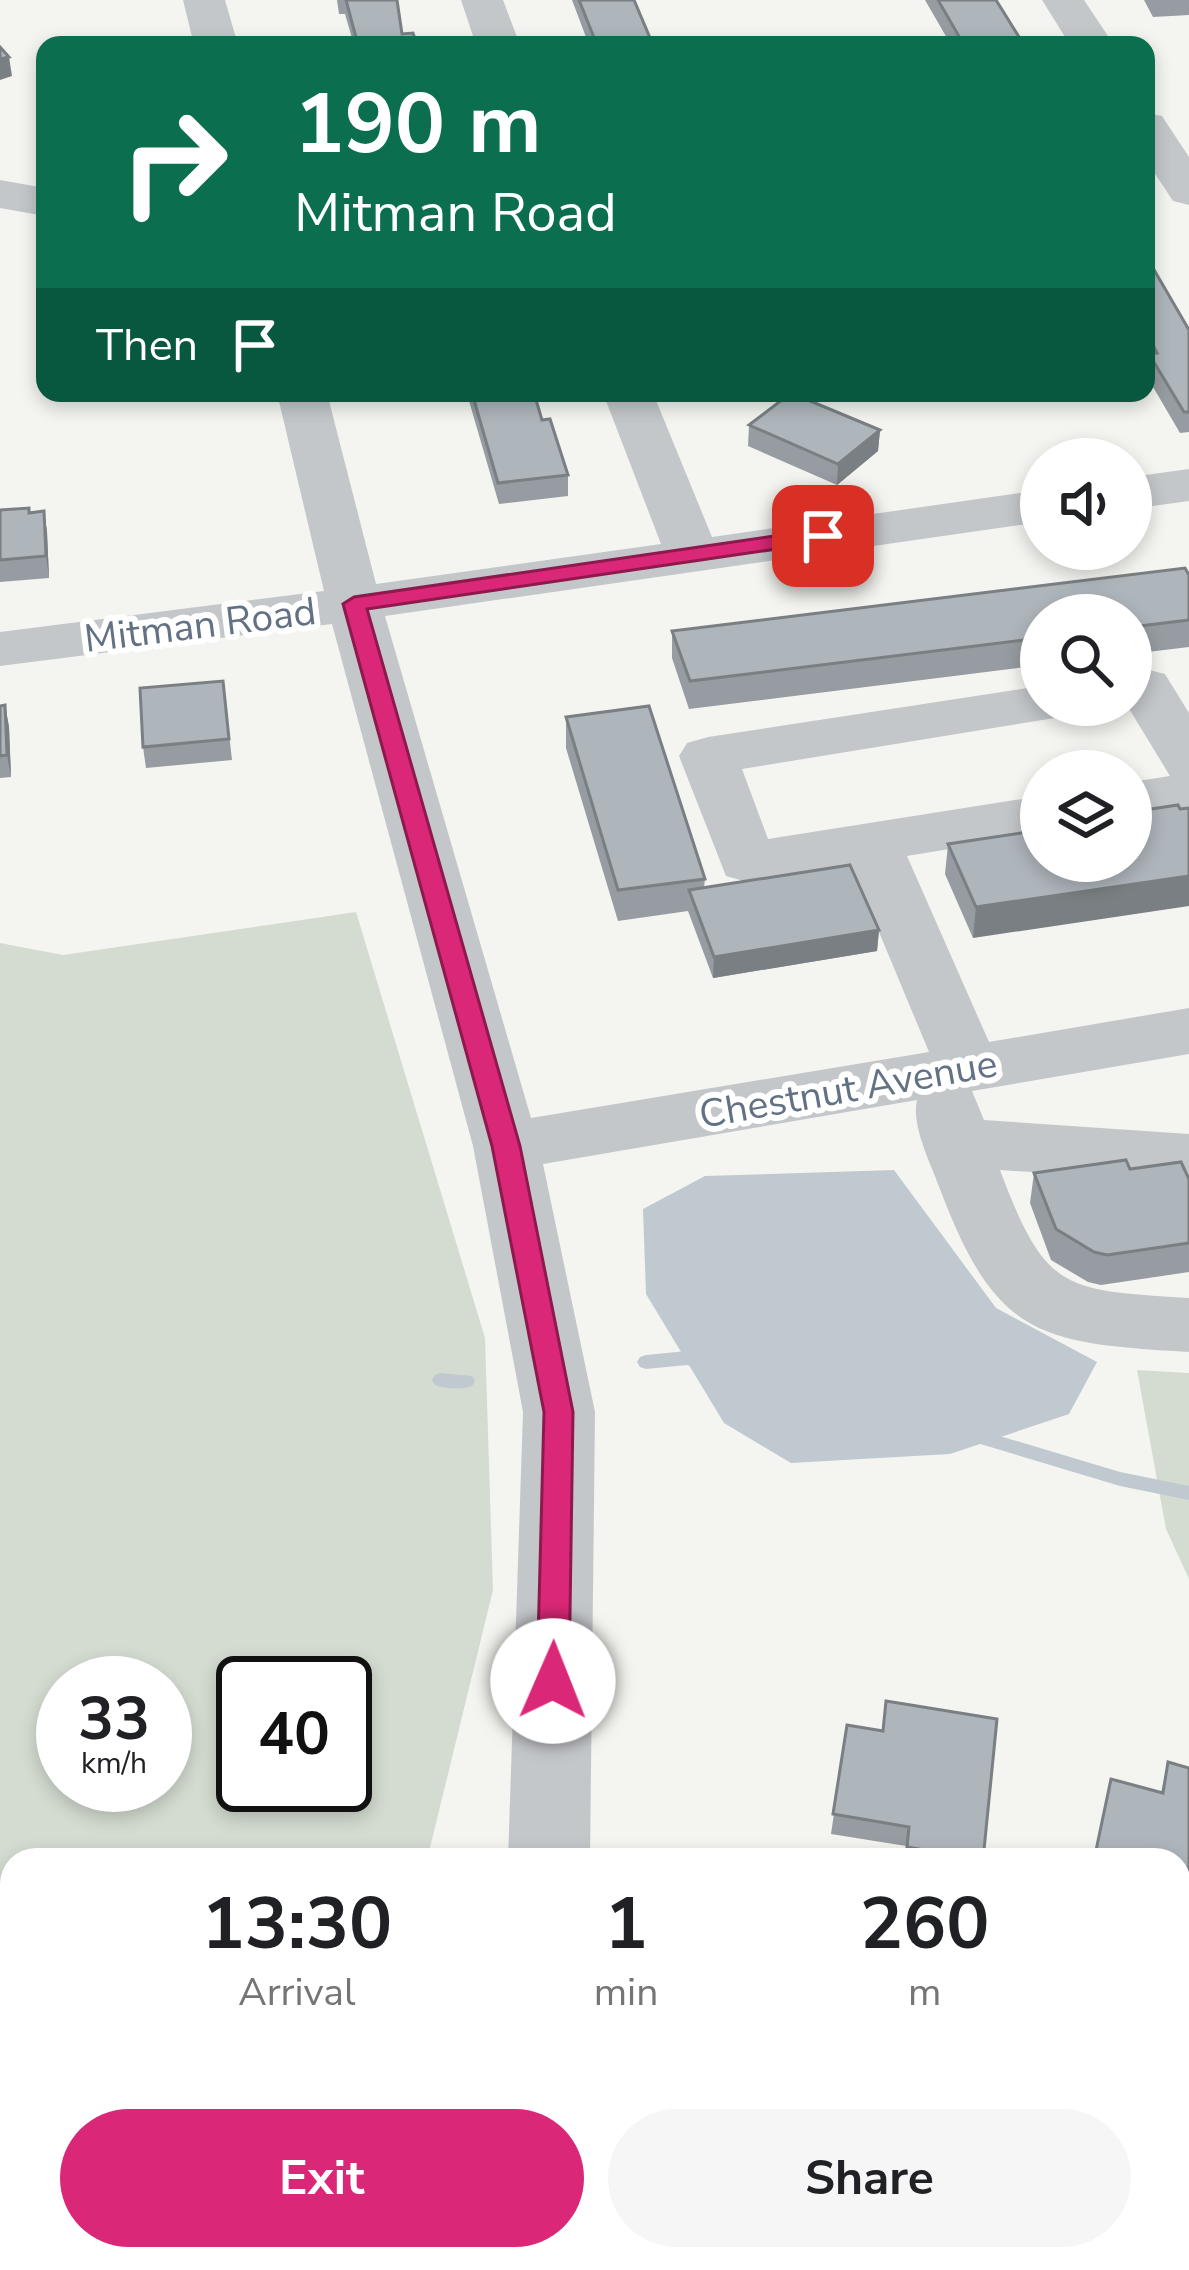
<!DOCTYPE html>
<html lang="en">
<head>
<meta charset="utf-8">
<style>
  :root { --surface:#fff; --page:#f6f6f6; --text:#202124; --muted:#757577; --accent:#db2777 }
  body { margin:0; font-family:"Nunito Sans",sans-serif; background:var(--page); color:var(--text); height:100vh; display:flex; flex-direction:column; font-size:45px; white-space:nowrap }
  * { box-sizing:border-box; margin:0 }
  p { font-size:39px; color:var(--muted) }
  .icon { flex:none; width:66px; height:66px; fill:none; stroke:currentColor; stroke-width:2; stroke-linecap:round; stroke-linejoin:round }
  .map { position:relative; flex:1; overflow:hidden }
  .drawer { position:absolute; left:0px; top:1848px; width:1191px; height:423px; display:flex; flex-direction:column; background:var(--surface); border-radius:36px 36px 0 0; box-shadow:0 6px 18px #0003 }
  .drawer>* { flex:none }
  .top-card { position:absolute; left:36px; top:36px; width:1119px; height:366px; border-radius:24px; box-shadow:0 6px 18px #0003; background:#0b6e4f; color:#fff; overflow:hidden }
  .controls { position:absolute; left:1020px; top:438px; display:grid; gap:24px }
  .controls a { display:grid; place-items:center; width:132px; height:132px; border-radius:50%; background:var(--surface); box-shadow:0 6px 18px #0003; font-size:60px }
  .speed { position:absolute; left:36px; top:1656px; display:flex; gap:24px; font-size:60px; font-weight:700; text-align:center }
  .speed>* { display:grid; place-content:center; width:156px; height:156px; border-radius:50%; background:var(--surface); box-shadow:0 6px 18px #0003; line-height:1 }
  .speed small { font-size:30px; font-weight:400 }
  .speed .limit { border:6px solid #111; border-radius:18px; background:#fff; color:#111 }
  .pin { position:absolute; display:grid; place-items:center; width:102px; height:102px; color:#fff; margin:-51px; border-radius:24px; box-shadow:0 6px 18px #0006 }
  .me { position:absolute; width:132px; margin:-66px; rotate:1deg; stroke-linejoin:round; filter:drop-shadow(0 0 9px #0008) }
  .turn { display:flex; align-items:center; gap:42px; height:252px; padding:0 60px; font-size:54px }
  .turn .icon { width:156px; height:156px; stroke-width:2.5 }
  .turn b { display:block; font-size:84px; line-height:102px }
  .then { display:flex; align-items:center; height:114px; padding:0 60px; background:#0003; gap:24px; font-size:45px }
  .eta { display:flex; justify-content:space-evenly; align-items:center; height:204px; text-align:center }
  .eta b { font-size:72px; font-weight:700; line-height:84px }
  .cta { display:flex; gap:24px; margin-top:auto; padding:24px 60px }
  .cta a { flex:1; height:138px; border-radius:72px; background:var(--accent); color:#fff; font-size:48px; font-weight:700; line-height:138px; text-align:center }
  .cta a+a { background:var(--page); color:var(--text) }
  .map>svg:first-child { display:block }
  .green { fill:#d4dcd1; fill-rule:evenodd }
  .water { fill:#bfc9cf }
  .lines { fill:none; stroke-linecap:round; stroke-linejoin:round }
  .stream { fill:#bfc9cf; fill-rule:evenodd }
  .minor { fill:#c4c7ca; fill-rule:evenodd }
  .wall { fill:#969ca1 }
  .shaded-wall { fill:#7a7f83 }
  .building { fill:#aeb5bb; stroke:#7a7f83; stroke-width:3 }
  .route { fill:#db2777; stroke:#8e194d; stroke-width:3 }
  .labels { text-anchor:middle; stroke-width:12; stroke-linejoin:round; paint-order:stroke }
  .street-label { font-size:39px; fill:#627183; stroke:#fff }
</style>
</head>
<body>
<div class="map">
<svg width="1189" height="2270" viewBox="0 0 1189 2270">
  <rect width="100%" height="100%" fill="#f4f5f0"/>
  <path class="green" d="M356,912L485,1338L493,1590L427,1860H12V2259H318L315,2270H0V943L63,955ZM63,1683H165V1785H63ZM243,1683H345V1785H243Z
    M1137,1370L1189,1373V1579L1166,1529Z
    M585,2259H796L797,2270H584Z"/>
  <path class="water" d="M894,1170L996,1308L1097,1362L1069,1414L950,1454L791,1463L724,1423L646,1294L643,1209L705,1176Z"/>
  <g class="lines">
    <path class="stream" d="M687,1351L710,1358L713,1363L710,1368L704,1370L687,1365L646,1369L640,1367L637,1362L640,1357L646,1355Z
      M441,1373L472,1376L475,1381L472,1386C461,1390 446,1389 435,1385L432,1380L435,1375Z
      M973,1428L1120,1472L1189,1486V1500L1120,1486L967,1440L964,1435L967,1430Z"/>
    <path class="minor" d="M183,0H225L238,45H194Z
      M461,0H503L520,45H476Z
      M1042,0H1084L1114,45H1070Z
      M1146,113L1162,116L1189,157V205L1173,201L1146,160Z
      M0,180L45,188V216L0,208Z
      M277,393H327L376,584L661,544L603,393H653L712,537L1041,490V522L385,616L531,1118L929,1052L851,865L747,882L726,876L679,756L687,743L708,737L1041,686V705H1069L1061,717L742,769L768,839L1041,796V834L907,856L989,1042L1189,1008V1054L972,1091L984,1120L1189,1134V1182L1000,1170C1046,1293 1065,1290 1189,1298V1352C1040,1343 996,1338 940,1189C931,1164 911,1126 917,1100L543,1164L595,1412L590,1860H508L523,1412L473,1146L332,624L0,666V632L324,591Z
      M1189,469V501L1131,509V477Z
      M1145,669L1165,674L1189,713V811L1131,820V782L1170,776L1128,707L1120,705H1131V672Z
      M1179,2013L1189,2016V2096L1179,2093Z
      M463,2259H553L551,2270H461Z"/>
  </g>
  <path class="wall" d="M337,0H397L402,34L417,45H354L345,14H339Z
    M572,0H634L653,45H589Z
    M925,0H996L1024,45H951Z
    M1144,0H1189V15L1153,17Z
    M1146,256L1189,330V432L1180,433L1146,375L1148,363L1146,358Z
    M459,393H534L542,420L568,475V496L499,504L467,394Z
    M749,425L880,430L878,451L837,485L748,446Z
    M0,510L30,513L44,511L47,532L49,578L0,582Z
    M1189,575V647L1131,654V615H1041V665L689,709L672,658V631Z
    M223,681L232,760L146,768L143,747Z
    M5,705L9,727L11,777L0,778V706Z
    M566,717L705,879L704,888L879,930L877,951L713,978L688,911L618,921L566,748Z
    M1041,830L973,938L945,874L948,844Z
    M1130,1169L1189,1179V1272L1101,1285L1088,1282L1051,1260L1030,1203L1034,1173Z
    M847,1725L983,1860H905L906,1846L831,1834Z
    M1168,1762L1189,1768V1922L1179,1919V1860L1161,1793Z"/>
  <path class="shaded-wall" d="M9,57L12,76L0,80V59Z
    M880,430L878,451L837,485L838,464Z
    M44,511L47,532L49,578L46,556Z
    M5,705L9,727L11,777L7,755Z
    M1189,876V906L973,938L976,907Z
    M879,930L877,951L713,978L714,957Z"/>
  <path class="building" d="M346,0H397L402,34L413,33L417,45H358Z
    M579,0H634L653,45H597Z
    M938,0H996L1024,45H964Z
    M0,47L9,57L0,59Z
    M1146,256L1189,330V412H1184L1149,354L1157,353L1146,331Z
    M472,393H534L542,420L550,419L568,475L498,483Z
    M791,393L880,430L838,464L749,425Z
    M29,508V513L44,511L46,556L0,560V510Z
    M1185,568L1189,575V620L1131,627V615H1041V638L690,681L672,631Z
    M223,681L229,739L143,747L140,688Z
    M5,705L7,755L0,756V706Z
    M649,706L705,879L618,890L566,717Z
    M1178,805L1180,809L1189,808V876L976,907L948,844L1041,830V861H1131V812Z
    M850,865L879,930L714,957L689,890Z
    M1126,1160L1130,1169L1181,1162L1189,1179V1243L1107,1255L1094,1252L1056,1229L1034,1173Z
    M886,1701L997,1719L983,1860L907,1847L909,1827L833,1814L847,1725L883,1731Z
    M1168,1762L1189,1768V1901L1179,1898V1860H1094L1111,1779L1163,1793Z
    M944,2263L968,2270H943Z"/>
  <path class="route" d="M823,529L831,531V541L367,609L520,1146L573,1412L569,1681L564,1690L553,1694L542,1690L537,1681L544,1412L492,1146L343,604L354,597Z"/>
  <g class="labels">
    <g class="street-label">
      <text transform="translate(200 624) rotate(-7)" y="14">Mitman Road</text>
      <text transform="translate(848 1088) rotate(-10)" y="14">Chestnut Avenue</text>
    </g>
  </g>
</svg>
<div class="controls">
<a><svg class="icon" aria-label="sound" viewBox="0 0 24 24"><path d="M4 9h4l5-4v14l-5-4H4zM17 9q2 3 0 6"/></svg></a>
<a><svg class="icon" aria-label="search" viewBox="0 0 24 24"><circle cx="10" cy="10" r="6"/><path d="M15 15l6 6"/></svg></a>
<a><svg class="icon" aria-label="layers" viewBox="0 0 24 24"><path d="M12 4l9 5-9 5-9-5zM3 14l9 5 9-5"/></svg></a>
</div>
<div class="speed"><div>33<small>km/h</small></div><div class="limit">40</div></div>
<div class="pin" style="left:823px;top:536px;background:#d93025"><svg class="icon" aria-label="arrive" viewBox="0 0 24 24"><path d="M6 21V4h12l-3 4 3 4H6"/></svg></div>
<svg class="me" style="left:553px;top:1681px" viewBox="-20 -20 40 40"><circle r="19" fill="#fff"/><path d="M0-13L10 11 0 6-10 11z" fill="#db2777"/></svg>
<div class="top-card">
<div class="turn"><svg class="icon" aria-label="right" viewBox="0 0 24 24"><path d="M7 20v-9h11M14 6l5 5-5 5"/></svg><div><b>190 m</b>Mitman Road</div></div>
<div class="then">Then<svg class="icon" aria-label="arrive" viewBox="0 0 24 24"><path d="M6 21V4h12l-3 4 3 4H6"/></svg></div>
</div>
<section class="drawer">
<div class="eta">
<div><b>13:30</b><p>Arrival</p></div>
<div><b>1</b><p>min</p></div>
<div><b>260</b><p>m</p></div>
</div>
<div class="cta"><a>Exit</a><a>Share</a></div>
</section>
</div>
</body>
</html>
